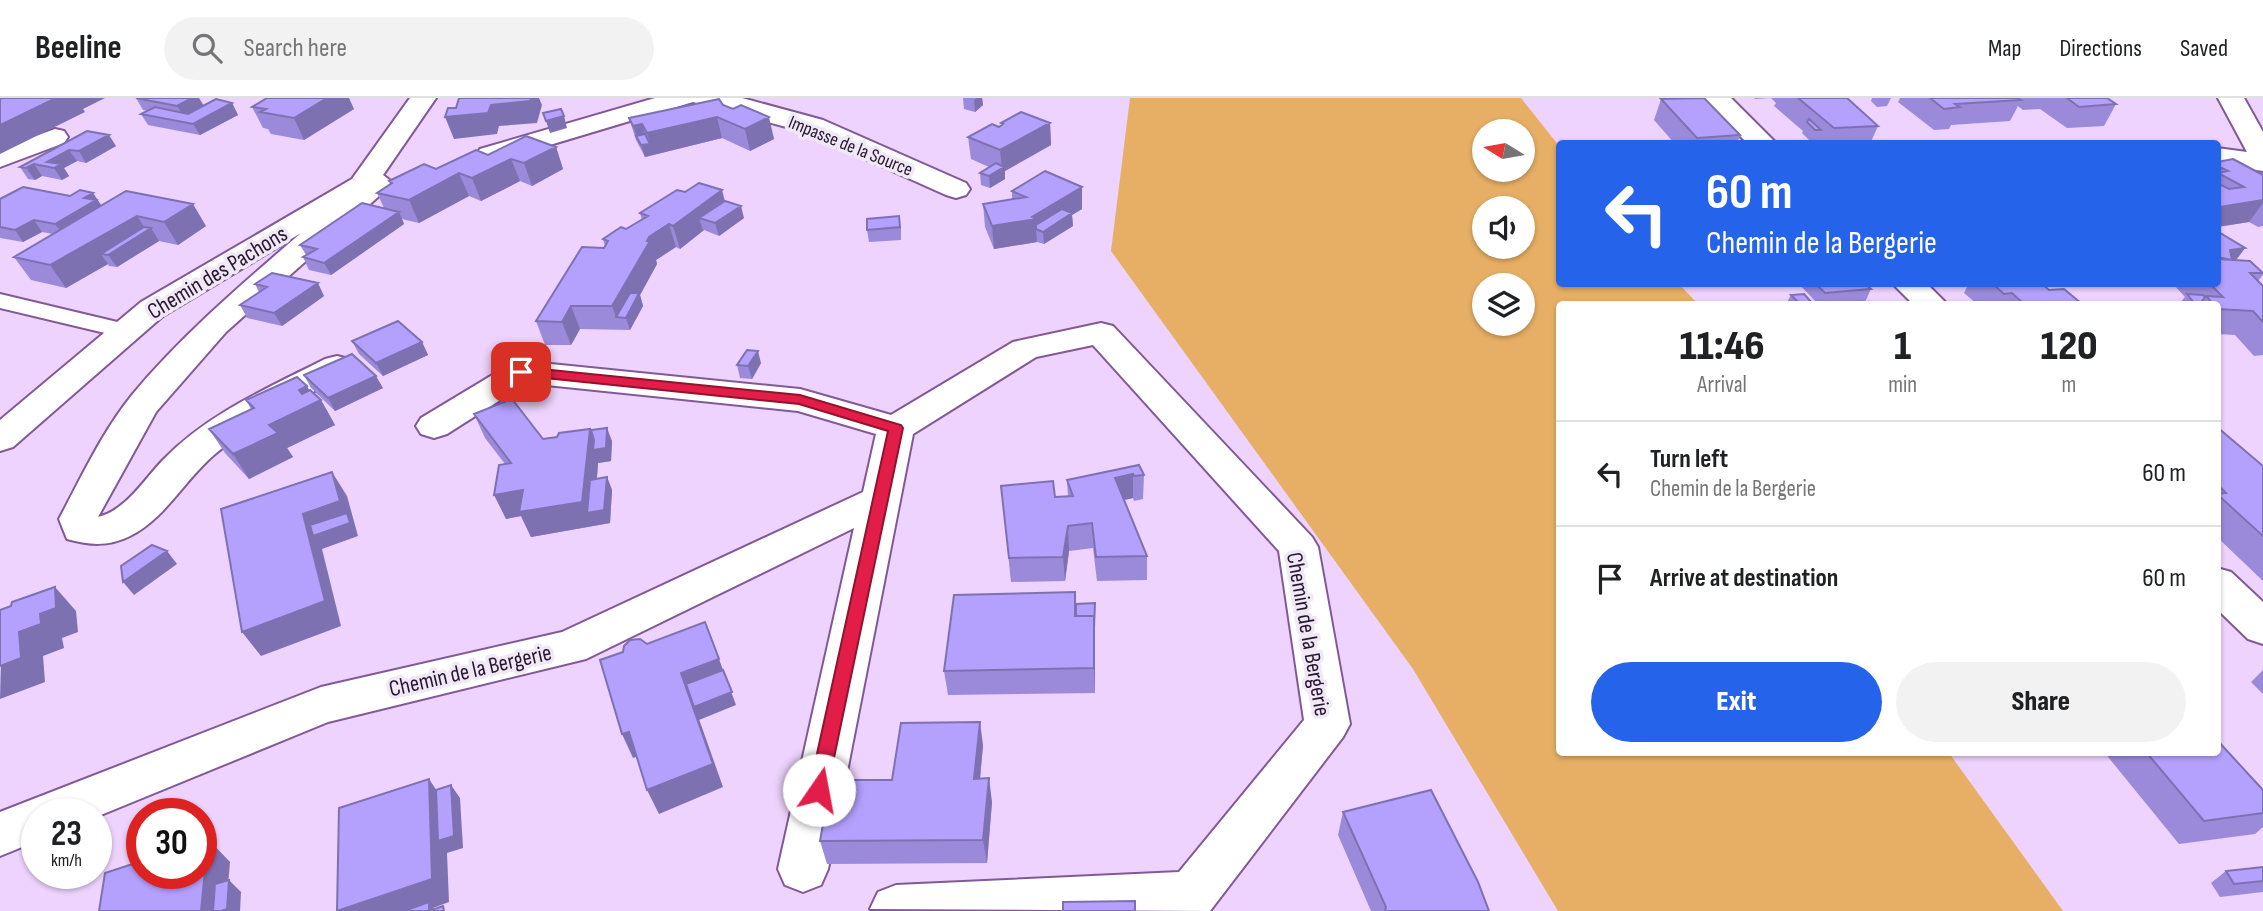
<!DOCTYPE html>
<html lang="en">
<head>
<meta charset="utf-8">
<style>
  :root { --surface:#fff; --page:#f2f2f2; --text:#202124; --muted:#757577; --line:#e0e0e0; --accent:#2563eb }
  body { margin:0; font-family:"Sofia Sans Condensed",sans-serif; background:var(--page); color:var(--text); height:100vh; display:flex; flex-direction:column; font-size:26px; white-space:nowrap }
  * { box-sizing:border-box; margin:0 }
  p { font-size:23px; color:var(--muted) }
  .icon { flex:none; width:38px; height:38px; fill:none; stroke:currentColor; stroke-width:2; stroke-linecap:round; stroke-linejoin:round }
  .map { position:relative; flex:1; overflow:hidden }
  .details { position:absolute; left:1556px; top:203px; width:665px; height:455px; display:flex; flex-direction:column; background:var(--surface); border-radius:7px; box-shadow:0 2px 5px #0004 }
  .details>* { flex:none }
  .banner { position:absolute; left:1556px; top:42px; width:665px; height:147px; border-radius:7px; box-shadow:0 2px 5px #0004; background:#2563eb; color:#fff; overflow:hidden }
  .needle { width:46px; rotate:281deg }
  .fabs { position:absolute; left:1472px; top:21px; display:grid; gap:14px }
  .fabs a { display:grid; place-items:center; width:63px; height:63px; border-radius:50%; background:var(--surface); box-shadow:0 2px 5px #0004; font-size:35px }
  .speed { position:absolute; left:21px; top:700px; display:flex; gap:14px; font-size:35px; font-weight:700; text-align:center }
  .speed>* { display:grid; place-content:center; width:91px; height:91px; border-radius:50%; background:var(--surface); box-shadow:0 2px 5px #0004; line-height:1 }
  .speed small { font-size:18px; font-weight:400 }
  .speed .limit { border:10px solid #d22; background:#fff; color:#111 }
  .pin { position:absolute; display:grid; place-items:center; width:60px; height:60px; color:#fff; margin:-30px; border-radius:14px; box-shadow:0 4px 10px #0006 }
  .me { position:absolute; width:77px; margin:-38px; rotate:12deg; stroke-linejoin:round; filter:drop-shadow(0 0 5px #0008) }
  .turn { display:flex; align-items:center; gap:24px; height:147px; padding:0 35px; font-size:32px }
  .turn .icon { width:91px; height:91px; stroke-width:2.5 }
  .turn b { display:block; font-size:49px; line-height:60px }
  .eta { display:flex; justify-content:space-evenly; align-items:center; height:119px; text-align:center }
  .eta b { font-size:42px; font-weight:800; line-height:49px }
  .button { display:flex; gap:14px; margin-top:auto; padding:14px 35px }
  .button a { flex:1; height:80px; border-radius:42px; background:var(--accent); color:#fff; font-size:28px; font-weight:800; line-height:80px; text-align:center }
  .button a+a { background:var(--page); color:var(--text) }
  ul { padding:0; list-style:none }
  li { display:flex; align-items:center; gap:21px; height:105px; padding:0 35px; border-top:2px solid var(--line) }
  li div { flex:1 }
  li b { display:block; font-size:26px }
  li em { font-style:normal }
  header { display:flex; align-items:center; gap:42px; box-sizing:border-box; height:98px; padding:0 35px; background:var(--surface); border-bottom:2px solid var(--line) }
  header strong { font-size:33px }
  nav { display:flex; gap:38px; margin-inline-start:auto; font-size:24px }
  .search { width:490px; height:63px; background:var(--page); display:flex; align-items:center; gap:18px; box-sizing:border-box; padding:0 24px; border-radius:38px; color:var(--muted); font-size:26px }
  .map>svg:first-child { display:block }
  .green { fill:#e6af65; fill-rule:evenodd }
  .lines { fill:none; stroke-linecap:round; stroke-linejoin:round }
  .lane-casing { stroke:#815997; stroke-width:4 }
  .street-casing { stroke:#815997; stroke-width:4 }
  .lane { fill:#fff; fill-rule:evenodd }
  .street { fill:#fff; fill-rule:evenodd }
  .wall { fill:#9b8ada }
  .shaded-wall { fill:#7e71b2 }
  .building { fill:#b4a1fe; stroke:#7e71b2; stroke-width:2 }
  .route { fill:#e11d48; stroke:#92132f; stroke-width:2 }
  .labels { text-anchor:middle; stroke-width:7; stroke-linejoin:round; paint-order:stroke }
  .far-street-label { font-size:19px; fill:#271630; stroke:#f1e8f6 }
  .street-label { font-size:23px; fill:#271630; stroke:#f1e8f6 }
</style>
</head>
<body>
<header>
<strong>Beeline</strong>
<div class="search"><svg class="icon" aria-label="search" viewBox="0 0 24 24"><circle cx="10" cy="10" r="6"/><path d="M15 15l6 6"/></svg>Search here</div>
<nav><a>Map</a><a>Directions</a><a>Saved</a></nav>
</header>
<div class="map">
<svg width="2263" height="813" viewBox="0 0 2263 813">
  <rect width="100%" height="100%" fill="#edd3fd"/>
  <path class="green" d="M1130,0H1521L1559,48V186H1679L1698,206H1559V654L1949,655L2063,813H1558L1413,571L1111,153ZM1484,33H1522V72H1484ZM1484,110H1522V149H1484ZM1484,187H1522V226H1484Z"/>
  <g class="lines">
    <defs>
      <path id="lane" d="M0,196L134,228L137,233L134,238L126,240L0,210Z"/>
      <path id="street" d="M410,0H436L383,77L392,84L388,90L226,234L156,314L98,419C125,413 144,382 162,363C207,316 268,290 325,261L337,258L349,261L354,268L349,275C303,300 255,322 215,356C185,381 165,421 130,438C108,449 89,447 67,441L59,421C81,380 102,334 132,297C182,237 241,187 301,135L163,218L13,349L0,353V322L141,204L352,81Z
        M655,0H742L823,22L966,85L970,91L966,97L956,100L946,97L805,34L693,4L490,65L480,63L476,57L480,51Z
        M1703,0H1731L1777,46H1748Z
        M2218,0H2244L2263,34V73L2217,66V50L2247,54Z
        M55,31L64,33L68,39L64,45L0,69V51Z
        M1893,186H1927L1947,206H1913Z
        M1101,225L1113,228L1312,439L1318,449L1350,626L1343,639L1210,813L870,811L878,794L896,787L1179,774L1304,622L1279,453L1093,247L1036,259L913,336L828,771L821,787L803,794L785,787L778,771L854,430L586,561L328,624L96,719V716H37V743L0,758V714L321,589L562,534L863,394L876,336L798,313L527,285L447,336L434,340L421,336L416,328L421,320L509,267L521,263L800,291L891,317L1013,244Z
        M2217,470L2231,474L2263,504V546L2248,541L2217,511Z"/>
    </defs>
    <use href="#lane" class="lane-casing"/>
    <use href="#street" class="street-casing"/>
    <use href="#lane" class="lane"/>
    <use href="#street" class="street"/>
  </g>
  <path class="wall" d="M136,0L203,8L232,5L238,17L200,37L148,27L141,16L147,13L143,12Z
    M963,0H982L983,7L975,14L964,11Z
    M1754,0H1847L1878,28L1870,46H1817L1815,43H1810L1802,35L1803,33L1774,8L1776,5L1771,0L1755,1Z
    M1872,0H1891L1887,8L1877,9L1871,3Z
    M1900,0H2107L2116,6L2104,28L2067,30L2040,11L2023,12L2018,8L2010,23L1951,27L1949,31L1934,32L1898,4Z
    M1661,1L1740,37L1737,46H1675L1654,22Z
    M723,7L774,41L750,53L722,40L645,59L636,42L629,20Z
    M252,9L354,11L304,42L271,36L268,31L263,30Z
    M1001,25H1050L1051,47L1005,73V81L990,90L981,87L980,75L989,69L971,61L968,39L1001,28Z
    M87,33L116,48L86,65L77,63L64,70L69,78L62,82L42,78L35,82L28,81L20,69Z
    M556,49L563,71L532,88L520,83L481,103L469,98L419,125L402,121L404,126L331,177L309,172L303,159L306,157L300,147L384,110L377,95L390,86L389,83L488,57Z
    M2217,64L2263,77V128L2258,129L2249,124L2217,129Z
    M1082,89V111L1072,117L1073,128L1044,146L1037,144L994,151L985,129L983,106L1012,101V93Z
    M93,95L101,107L100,109L206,128L178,147L159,143L117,169L109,168L108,166L66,190L31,182L14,159L53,136L42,134L23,144L0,140V101L70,98Z
    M725,103L744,120L719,138L704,132L680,151L676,149L656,162L657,166L640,197L643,208L630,232L580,231L571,247H545L536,223L604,150L605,148L603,141L626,131L642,122L640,115Z
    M867,121L901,130V142L869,144L867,132Z
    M2217,133L2245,150L2236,162L2263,175V177L2258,183L2263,188V257L2254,258L2235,237L2217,236V206H2179L2185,199L2173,186H2217Z
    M255,186L324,198L282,228L247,220L240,207L259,194Z
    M1799,186H1865L1871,191L1865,204L1818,206Z
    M1966,186H2042L2049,192L2082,206H1977L1964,195L1968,187Z
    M1791,197L1813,206H1786Z
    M352,243L422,244L428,257L383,278L359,256Z
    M761,265L752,281L740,280L737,267Z
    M304,277L383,290L335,313L311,290Z
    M309,293L321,302L335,327L287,350L293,359L249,381L225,355L209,331L251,311L246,302Z
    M474,316L543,341L591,334L612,343L611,363L598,365L597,381L607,379L612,392L610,425L531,439L521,418L506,421L505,366L485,340Z
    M2217,329L2263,368V483L2217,439Z
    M1139,367L1144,377L1143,401L1134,403L1133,400L1124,402L1147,458V482L1097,483L1093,450L1069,453L1065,483L1011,484L1001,388L1055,399L1068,398L1067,382Z
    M1076,506L1095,518V595L948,597L944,573Z
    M2263,572V596L2251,584Z
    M983,647L980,680L992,704L987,765L827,766L820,743L892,682Z
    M2104,654H2217L2263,692V729L2255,736L2179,746Z
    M1343,714L1489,813H1371L1338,737Z
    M2263,769V794L2220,799L2211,785L2226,773Z"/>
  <path class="shaded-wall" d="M56,0H105L83,11L85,14L0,56V27Z
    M192,0H199L204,8L184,19L177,8Z
    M327,0H349L354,11L304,42L294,20Z
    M531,0H539L542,7L537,25L499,28L497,36L454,41L445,19L491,7Z
    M977,0H982L983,7L975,14L974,2Z
    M232,5L238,17L200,37L193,26Z
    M564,18L567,30L550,35L546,23Z
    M717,19L722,40L645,59L641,47L636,38L640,50L633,28L642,26L648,46H650L647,35Z
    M769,19L774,41L750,53L745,31Z
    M1050,25L1051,47L1005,73V81L990,90L989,78L1002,71L1000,52Z
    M109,37L116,48L86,65L79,53Z
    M556,49L563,71L532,88L524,65Z
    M69,52L77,63L64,70L69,78L62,82L54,70L47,64Z
    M511,61L520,83L481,103L472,80Z
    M34,66L42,78L35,82L26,70Z
    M459,75L469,98L419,125L409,102Z
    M1082,89V111L1072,117L1073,128L1044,146L1043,134L1036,131L1037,144L994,151L992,128L1032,119Z
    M722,92L728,115L699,120L703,132H704L680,151L673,128Z
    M93,95L101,107L99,108L104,115L64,138L55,126L84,100Z
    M2263,102V105L2249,124L2217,129V113L2220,109Z
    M193,106L206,128L178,147L164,124Z
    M741,108L744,120L719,138L715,125Z
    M399,114L404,126L331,177L324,165Z
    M137,118L147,133L151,130L159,143L117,169L108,157L101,156L108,166L66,190L50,167Z
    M34,122L42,134L23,144L15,132Z
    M669,126L676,149L656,162L657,166L640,197L643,208L630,232L626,220L616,219L612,208L649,139Z
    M2245,150L2236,162L2232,163L2230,152Z
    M318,185L324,198L282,228L274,215Z
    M571,208L580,231L571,247L562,224Z
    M422,244L428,257L383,278L376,265Z
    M758,253L761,265L752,281L748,268Z
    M376,278L383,290L335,313L328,300Z
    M307,288L316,304L321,302L335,327L287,350L293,359L249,381L233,356L269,327L299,292Z
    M607,330L612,343L611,363L598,365L594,414L607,379L612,392L610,425L531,439L521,418L506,421L494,397L523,392L590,331L598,351Z
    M332,374L347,398L358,438L322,451L341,528L261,558L242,534L303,416Z
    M1133,376V400L1115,404V380Z
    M1068,428L1069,453L1065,483L1063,459Z
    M167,453L177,466L134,497L123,484Z
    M55,489L76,513L78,534L62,540L64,550L43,558L45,584L0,601L2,527L40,516Z
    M1095,505V595L1094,570Z
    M719,561L736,607L699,622V621L723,689L659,716L647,692L681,575Z
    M980,624L983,647L978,704L974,681Z
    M629,634L641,657L633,660L622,636Z
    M989,680L992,704L987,765L983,742Z
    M429,681L445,705L451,687L460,700L463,750L447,755L449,804L433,810L435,813H339Z
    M208,741L230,764L226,811L229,782L241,794L240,813H201Z"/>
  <path class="building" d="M2,0H56L0,27V1Z
    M136,0H192L177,8Z
    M267,0H327L294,20L260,14L266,11L252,9Z
    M459,0H531L530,3L491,7L488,15L445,19L448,10H456Z
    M1704,0L1740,37L1697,40L1661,1Z
    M1798,0H1847L1878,28L1834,30Z
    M1930,0H2018L2021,2L1955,6L1960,9L1944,11Z
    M2067,0H2107L2116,6L2079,9Z
    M216,1L232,5L193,26L141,16L155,9L188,16Z
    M719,1L723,7L733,11L741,7L769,19L745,31L717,19L647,35L642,26L633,28L629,20Z
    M561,11L564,18L546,23L543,15Z
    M1021,14L1050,25L1000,52L968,39L992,26L999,29L1003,26L1001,25Z
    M1809,21L1821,32H1815L1807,24Z
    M87,33L109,37L79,53L69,52L47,64L61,66L54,70L34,66L26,70L20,69Z
    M645,36L650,46L641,47L636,38Z
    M526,38L556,49L524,65L511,61L472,80L459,75L409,102L377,95L392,85L389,83L424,66L436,71L476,52L488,57Z
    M2233,61L2263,77V102L2220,109L2217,107V85L2229,91L2244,89L2218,75L2228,73L2217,68V64Z
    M996,65L1004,69L989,78L980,75Z
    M1045,73L1082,89L1032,119L1036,121L992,128L983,106L1026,99L1012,93Z
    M699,85L722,92L673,128L669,126L649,139L647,143H650L612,208H571L562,224L536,223L582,149L604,150L608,143L603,141L621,129L626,131L648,118L640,115L677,92L685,94Z
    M23,89L70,98L80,92L93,95L84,100L96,102L55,126L34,122L15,132L0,129V101Z
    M126,93L193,106L164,124L137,118L50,167L14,159Z
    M725,103L741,108L715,125L699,120Z
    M362,105L399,114L324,165L303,159L317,151L300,147Z
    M1062,111L1072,115L1043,134L1036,131V127Z
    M899,118L900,129L867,132V121Z
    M144,129L151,130L108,157L101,156Z
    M2217,133L2245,150L2230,152L2232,162L2217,159Z
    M2217,161L2250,163L2263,175H2250L2263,188V224L2253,213L2217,211V206H2213L2206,198L2223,199L2210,186H2217Z
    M272,175L318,185L274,215L240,207L267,189L255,186Z
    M1816,186H1865L1871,191L1825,195Z
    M1993,186H2042L2049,192L2064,191L2082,206H2024L2012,195L2004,196Z
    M630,195H639L626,220L616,219Z
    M1804,196L1813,206H1800L1791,197Z
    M2187,196L2203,197L2205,199L2200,206H2195Z
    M398,223L422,244L376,265L352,243Z
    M747,252L758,253L748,268L737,267Z
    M352,256L376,278L328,300L304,277Z
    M297,279L307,288L299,292L302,296L310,292L321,302L269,327L278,335L233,356L209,331L254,310L246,302Z
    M512,301L543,341L557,339L559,335L590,331L582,404L519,414L523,392L494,397L499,367L511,365L474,316Z
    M2217,329L2263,368V438L2217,396L2226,395L2217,386Z
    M607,330L606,350L593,352L594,342L591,332Z
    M1139,367L1144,377L1134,378L1133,376L1115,380L1147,458L1096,459L1092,425L1068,428L1063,459L1009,460L1001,388L1053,383L1055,399L1073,398L1067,382Z
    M332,374L340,403L303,416L325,503L242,534L221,411Z
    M607,379L604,412L587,415L590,382Z
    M347,415L350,425L313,438L310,427Z
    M152,447L167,453L123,484L121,468Z
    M55,489L56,510L40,516L41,526L19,534L21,560L0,568V512L11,508L12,504Z
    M1075,494V518H1094V570L944,573L954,497Z
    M1095,505L1094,529V518H1076V506Z
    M705,524L719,561L681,575L713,666L647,692L629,634L622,636L600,562L623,554L624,548L630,542L640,541L647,546Z
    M723,572L732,594L694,609L686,586Z
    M980,624L974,681L989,680L983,742L820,743L831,682H892L901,625Z
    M2217,642L2263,692V715L2204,723L2146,654H2217Z
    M429,681L432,781L337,813L339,710Z
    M451,687L454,738L438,743L436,692Z
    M1431,692L1478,784L1489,813H1385L1386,809L1343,714Z
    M208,741L201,813H99L105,775L142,763V775H201V743Z
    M2263,769V783L2234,786L2226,773Z
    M229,782L227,811L221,813H213L215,786Z
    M1135,803V813H1063V804Z
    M429,804V813L443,808L444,813H404Z"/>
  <path class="route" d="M521,269L800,297L901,327L903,330L826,698L819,701L812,698L809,692L888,333L799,306L516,277L514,274Z"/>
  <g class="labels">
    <g class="far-street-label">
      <text transform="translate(851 47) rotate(22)" y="7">Impasse de la Source</text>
    </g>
    <g class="street-label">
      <text transform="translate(217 174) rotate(-31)" y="8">Chemin des Pachons</text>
      <text transform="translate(1309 536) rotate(80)" y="8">Chemin de la Bergerie</text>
      <text transform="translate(470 572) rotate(-13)" y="8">Chemin de la Bergerie</text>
    </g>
  </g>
</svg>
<div class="fabs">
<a><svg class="needle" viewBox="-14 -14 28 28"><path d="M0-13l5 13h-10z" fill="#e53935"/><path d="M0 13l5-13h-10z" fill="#757577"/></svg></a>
<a><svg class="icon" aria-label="sound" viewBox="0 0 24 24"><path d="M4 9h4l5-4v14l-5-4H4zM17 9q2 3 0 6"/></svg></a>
<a><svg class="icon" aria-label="layers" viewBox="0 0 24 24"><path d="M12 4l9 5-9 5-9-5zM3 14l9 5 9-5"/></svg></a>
</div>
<div class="speed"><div>23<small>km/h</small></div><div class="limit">30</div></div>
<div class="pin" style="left:521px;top:274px;background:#d93025"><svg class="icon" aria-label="arrive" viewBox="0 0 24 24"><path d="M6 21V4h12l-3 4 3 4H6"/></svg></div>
<svg class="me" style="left:819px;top:692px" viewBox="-20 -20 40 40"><circle r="19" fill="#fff"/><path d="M0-13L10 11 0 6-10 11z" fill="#e11d48"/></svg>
<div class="banner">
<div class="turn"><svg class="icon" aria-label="left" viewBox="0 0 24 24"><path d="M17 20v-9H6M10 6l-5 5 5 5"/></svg><div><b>60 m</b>Chemin de la Bergerie</div></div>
</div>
<section class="details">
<div class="eta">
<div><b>11:46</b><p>Arrival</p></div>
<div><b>1</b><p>min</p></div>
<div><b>120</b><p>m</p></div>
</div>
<ul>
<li><svg class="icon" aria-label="left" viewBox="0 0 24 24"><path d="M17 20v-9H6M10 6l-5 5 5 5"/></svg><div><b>Turn left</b><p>Chemin de la Bergerie</p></div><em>60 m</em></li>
<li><svg class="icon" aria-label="arrive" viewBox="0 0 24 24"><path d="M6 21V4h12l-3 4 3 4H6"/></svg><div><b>Arrive at destination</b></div><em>60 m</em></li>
</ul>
<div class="button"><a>Exit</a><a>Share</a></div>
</section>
</div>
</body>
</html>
